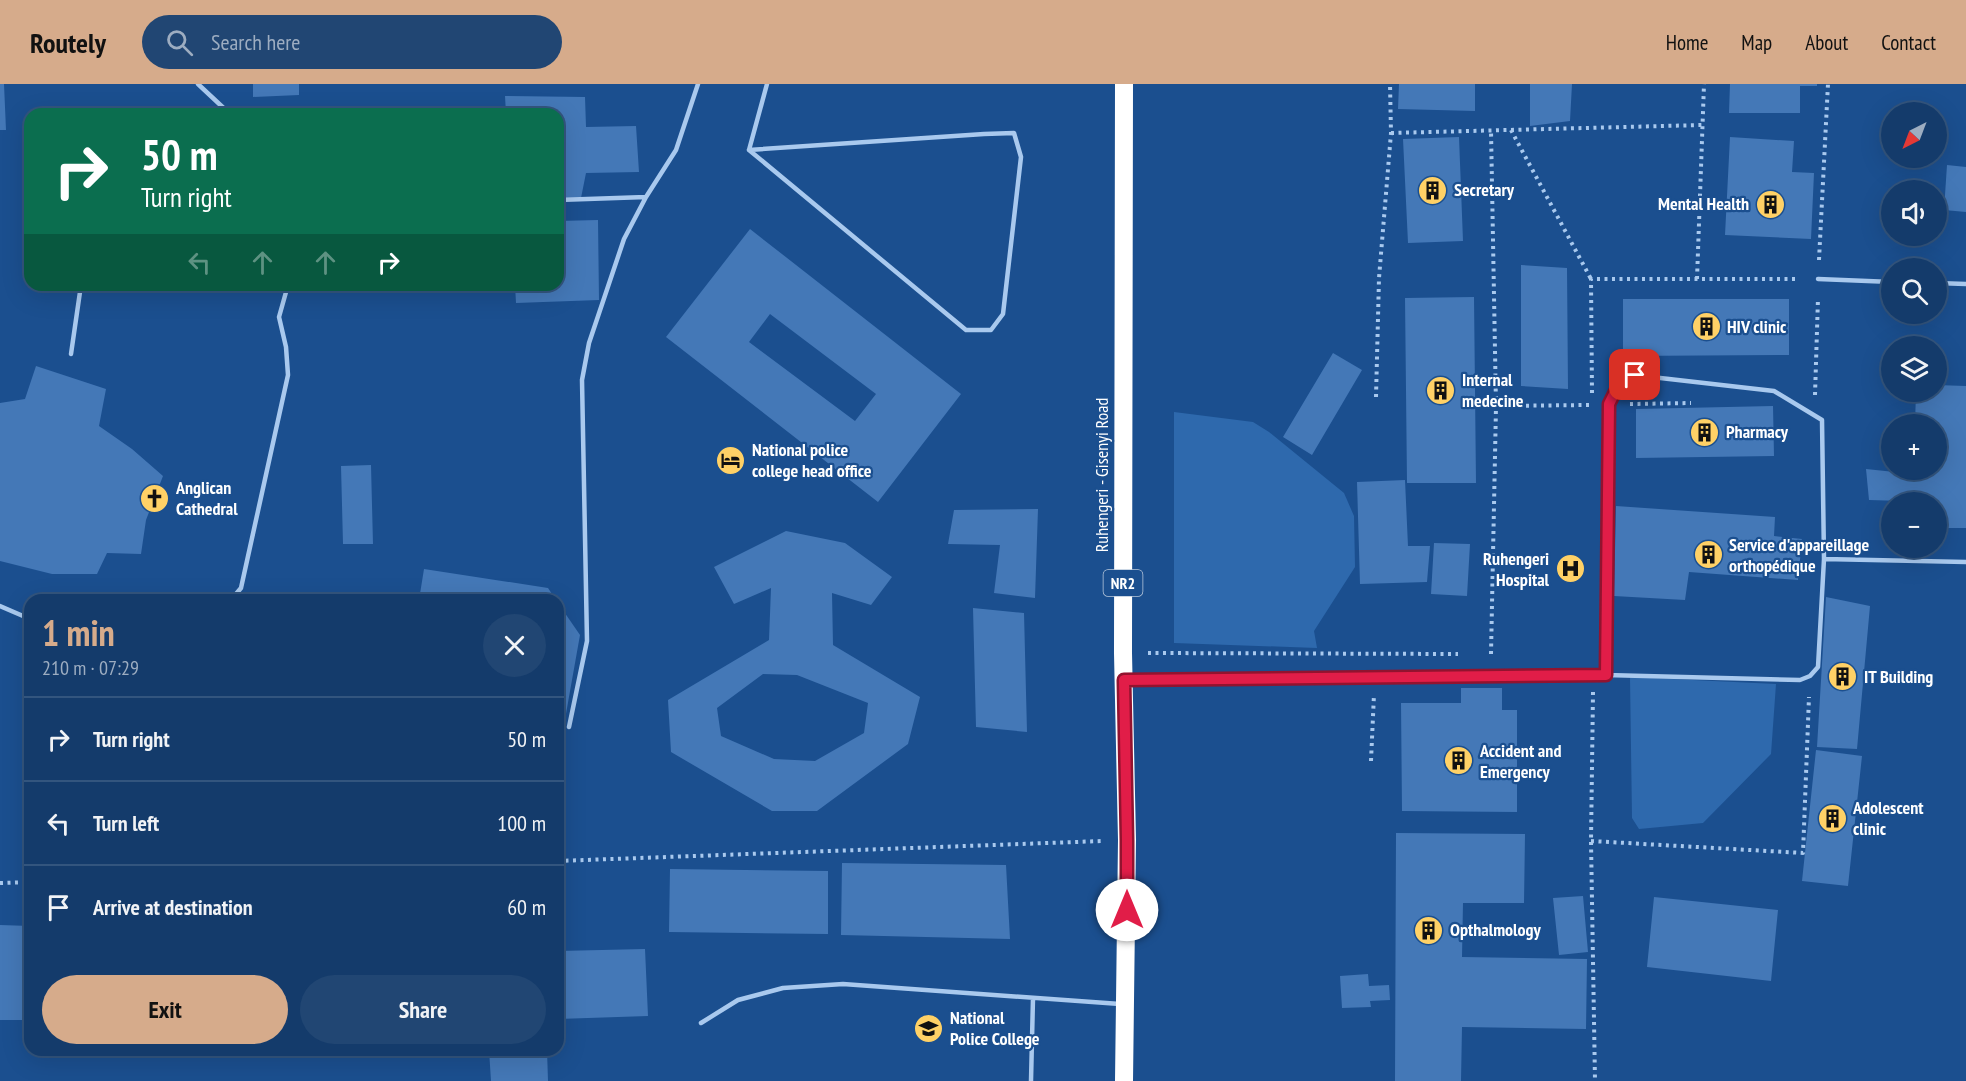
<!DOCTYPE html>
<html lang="en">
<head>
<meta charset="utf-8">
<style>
  :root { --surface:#143b6b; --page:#214673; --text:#f1f3f6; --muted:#9dadc1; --line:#33557e; --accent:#d6ab8b }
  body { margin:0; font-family:"PT Sans Narrow",sans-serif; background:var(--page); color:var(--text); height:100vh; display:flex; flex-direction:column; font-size:22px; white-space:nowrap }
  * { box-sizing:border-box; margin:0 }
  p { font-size:20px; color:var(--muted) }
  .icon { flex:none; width:33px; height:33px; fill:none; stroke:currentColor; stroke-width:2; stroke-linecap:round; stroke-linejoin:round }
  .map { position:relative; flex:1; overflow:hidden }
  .side { position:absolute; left:24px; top:510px; width:540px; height:462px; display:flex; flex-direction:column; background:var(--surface); border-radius:18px; box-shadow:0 6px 24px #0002,0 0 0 2px var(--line) }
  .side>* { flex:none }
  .banner { position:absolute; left:24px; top:24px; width:540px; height:183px; border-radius:18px; box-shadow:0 6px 24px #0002,0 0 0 2px var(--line); background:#0b6e4f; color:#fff; overflow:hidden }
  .needle { width:39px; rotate:222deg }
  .buttons { position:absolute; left:1881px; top:18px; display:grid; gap:12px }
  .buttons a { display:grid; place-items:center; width:66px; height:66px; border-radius:50%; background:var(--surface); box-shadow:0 6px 24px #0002,0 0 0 2px var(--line); font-size:30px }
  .pin { position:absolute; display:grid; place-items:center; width:51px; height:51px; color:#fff; margin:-26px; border-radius:12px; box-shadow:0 3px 9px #0006 }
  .me { position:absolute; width:66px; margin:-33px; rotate:0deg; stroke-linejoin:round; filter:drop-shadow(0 0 4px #0008) }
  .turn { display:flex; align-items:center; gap:21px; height:126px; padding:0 18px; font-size:27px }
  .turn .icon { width:78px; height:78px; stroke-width:2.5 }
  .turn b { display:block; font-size:42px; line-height:51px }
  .lanes { display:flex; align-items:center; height:57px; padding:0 18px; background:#0003; justify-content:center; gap:30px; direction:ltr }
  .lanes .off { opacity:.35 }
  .round { display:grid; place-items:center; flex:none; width:63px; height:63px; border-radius:32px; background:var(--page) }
  .summary { display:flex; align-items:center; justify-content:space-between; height:102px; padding:0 18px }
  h1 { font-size:36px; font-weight:600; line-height:45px; color:var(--accent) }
  .button { display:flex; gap:12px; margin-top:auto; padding:12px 18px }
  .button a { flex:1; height:69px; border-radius:36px; background:var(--accent); color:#111; font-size:24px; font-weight:600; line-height:69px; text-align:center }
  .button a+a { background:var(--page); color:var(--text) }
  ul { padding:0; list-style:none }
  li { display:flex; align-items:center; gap:18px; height:84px; padding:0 18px; border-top:2px solid var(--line) }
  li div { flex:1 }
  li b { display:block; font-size:22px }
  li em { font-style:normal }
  header { display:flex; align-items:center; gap:36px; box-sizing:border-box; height:84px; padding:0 30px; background:var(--accent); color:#111 }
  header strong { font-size:28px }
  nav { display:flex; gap:33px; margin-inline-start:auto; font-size:21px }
  .search { width:420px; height:54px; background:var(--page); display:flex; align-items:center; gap:15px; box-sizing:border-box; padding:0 21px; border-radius:33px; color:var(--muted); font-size:22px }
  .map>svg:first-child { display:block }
  .green { fill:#2e69ad }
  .building { fill:#4478b7; fill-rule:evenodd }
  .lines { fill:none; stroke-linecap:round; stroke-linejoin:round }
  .path { stroke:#a9c9ee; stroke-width:4; stroke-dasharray:3 4.5; stroke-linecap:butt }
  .lane { stroke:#a9c9ee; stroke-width:4.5 }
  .highway { stroke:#fff; stroke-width:18 }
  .route-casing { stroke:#92132f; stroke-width:15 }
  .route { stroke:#e11d48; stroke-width:10 }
  .labels { text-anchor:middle; stroke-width:4.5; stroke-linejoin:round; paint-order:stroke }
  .shield { fill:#1b4f8f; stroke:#bbcadd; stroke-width:1.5 }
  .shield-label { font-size:16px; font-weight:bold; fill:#fff }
  .poi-label { font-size:18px; font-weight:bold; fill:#fff; stroke:#1b4f8f; text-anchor:start }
  .street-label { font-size:18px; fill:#fff; stroke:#1b4f8f }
</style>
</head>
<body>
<header>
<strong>Routely</strong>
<div class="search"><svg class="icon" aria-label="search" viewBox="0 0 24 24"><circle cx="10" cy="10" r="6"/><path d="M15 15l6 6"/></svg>Search here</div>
<nav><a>Home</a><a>Map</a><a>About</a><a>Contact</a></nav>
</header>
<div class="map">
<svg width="1966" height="997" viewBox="0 0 1966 997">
  <rect width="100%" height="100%" fill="#1b4f8f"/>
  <path class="green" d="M1174,328L1253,338L1269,348L1344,409L1354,432L1355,483L1314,547L1317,564L1174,559Z
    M1630,593L1776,600L1771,670L1703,739L1639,745L1632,734Z"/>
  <path class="building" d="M0,0H4L6,46H0Z
    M253,0H299V11L253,13Z
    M1399,0H1475V27L1398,25Z
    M1530,0H1572L1570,37L1530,42Z
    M1730,0H1817V2H1800V29H1729Z
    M505,12L585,13L586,43L636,42L639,88L586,89L581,114H558V30H506Z
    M1459,53L1463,157L1408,159L1403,55Z
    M1730,53L1794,57L1792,88L1814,89L1811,155L1725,151Z
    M1947,81L1966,83V128L1944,126Z
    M598,136L599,216L516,219L515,201H558V137Z
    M750,145L961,310L878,418L666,253ZM770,230L876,310L855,337L749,258Z
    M1521,181L1567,184L1568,305L1521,302Z
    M1474,213L1476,399H1407L1405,214Z
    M1623,215H1789V271L1623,272Z
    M1333,269L1362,286L1312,371L1283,353Z
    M36,282L106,305L99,342L132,365L163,392L146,436L141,470L107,469L97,490H52L0,477V319L25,315Z
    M1936,301L1966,302V444H1936V418L1869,416L1866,385L1914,390V386H1936V340H1915L1916,308H1936Z
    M1773,322L1774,372L1636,374V325Z
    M371,381L373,460H343L341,382Z
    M1405,396L1408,462H1430L1427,498L1360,500L1357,398Z
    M1616,422L1775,433L1774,452L1802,455L1798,496L1689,488L1685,516L1614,512Z
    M1038,425L1035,514L994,509L1000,461L948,460L954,426Z
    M786,447L845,459L892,493L871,521L832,509L833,561L920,613L908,660L817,727H772L671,668L668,616L769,556L771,504L734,520L714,483ZM763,590L797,591L868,619L864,649L815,677L774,675L721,652L717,624Z
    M1434,459L1470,460L1467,512L1431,510Z
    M424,485L548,504L556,516H419Z
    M1826,513L1870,522L1857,665L1817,663Z
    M558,519L580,551L559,669H558Z
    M973,524L1024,529L1027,648L976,643Z
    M1461,604H1502V626H1517V728L1402,727L1401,619H1461Z
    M1816,666L1862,672L1848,802L1802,797Z
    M1396,749L1525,750L1524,819H1463L1462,873L1587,875L1586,945L1462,943L1461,997H1395Z
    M842,779L1006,781L1010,855L841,851Z
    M670,785L828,787V850L669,848Z
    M1583,812L1588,868L1559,871L1553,814Z
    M1654,813L1778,826L1771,897L1647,883Z
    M0,841L30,842V936H0Z
    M645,865L648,932L558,935V867Z
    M1368,890L1369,902L1389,901L1390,916L1370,917L1371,923L1342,924L1340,892Z
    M489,966H547L548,997H491Z"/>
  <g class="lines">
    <path class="path" d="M1511,46L1591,195
      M1391,49L1702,41
      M1819,176L1828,0
      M1697,195L1704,0
      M1592,309L1591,195H1799
      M1815,311L1818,214
      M1376,313L1379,194L1391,49L1390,0
      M1630,320L1691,319
      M1496,322L1589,321
      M1148,569L1458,570
      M1491,570L1496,322L1491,46
      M1593,608L1591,757L1595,997
      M1371,677L1374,610
      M1591,757L1803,769L1809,613
      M558,777L1102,757
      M0,799L30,798"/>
    <path class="lane" d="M198,0L230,30
      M1014,49L1021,73L1003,230L991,246H966L749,66L984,50Z
      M749,66L767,0
      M558,116L646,113
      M1818,195L1892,198
      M1936,199L1966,200
      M71,270L81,201
      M1824,475L1966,478
      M231,516L241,504L288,291L286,263L279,233L288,201
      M0,522L30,535
      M1127,596L1593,590L1606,591L1800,596L1810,592L1818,583L1824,475L1822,336L1774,307L1634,291L1617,304L1609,320L1606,591
      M569,643L587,557L582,296L589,259L624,155L646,113L676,66L698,0
      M701,939L738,916L783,904L843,900L1120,920
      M1031,997L1033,914"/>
    <path class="highway" d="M1124,0L1123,569L1127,756L1124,997"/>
  </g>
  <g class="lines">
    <defs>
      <path id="route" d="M1127,826V756L1124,596L1606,591L1609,320L1617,304L1635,291"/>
    </defs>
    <use href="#route" class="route-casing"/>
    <use href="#route" class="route"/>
  </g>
  <defs>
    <symbol id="building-disc" viewBox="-11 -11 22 22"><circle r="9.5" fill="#ffd166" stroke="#1b4f8f"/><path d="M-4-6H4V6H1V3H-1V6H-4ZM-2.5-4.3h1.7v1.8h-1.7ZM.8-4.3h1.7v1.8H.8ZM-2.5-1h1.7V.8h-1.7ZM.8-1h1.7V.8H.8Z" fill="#111"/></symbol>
    <symbol id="hotel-disc" viewBox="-11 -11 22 22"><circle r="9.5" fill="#ffd166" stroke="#1b4f8f"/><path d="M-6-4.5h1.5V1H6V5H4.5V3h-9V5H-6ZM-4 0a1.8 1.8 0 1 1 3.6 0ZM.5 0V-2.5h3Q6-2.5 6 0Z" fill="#111"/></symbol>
    <symbol id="church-disc" viewBox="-11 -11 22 22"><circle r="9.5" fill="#ffd166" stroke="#1b4f8f"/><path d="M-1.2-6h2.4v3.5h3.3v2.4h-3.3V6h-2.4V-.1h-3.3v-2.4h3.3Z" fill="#111"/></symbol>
    <symbol id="hospital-disc" viewBox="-11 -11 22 22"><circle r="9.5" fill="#ffd166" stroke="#1b4f8f"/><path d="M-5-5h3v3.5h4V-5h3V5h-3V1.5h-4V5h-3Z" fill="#111"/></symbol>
    <symbol id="university-disc" viewBox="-11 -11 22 22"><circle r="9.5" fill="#ffd166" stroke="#1b4f8f"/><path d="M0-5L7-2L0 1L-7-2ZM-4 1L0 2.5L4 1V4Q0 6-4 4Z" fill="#111"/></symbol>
  </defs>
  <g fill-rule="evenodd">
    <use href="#building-disc" x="1416" y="90" width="33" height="33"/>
    <use href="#building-disc" x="1754" y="104" width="33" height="33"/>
    <use href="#building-disc" x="1690" y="226" width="33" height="33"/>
    <use href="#building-disc" x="1424" y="290" width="33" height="33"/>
    <use href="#building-disc" x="1688" y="332" width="33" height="33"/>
    <use href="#hotel-disc" x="714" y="360" width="33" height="33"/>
    <use href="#church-disc" x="138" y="398" width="33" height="33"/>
    <use href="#building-disc" x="1692" y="454" width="33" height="33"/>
    <use href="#hospital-disc" x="1554" y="468" width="33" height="33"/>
    <use href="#building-disc" x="1826" y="576" width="33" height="33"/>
    <use href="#building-disc" x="1442" y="660" width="33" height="33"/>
    <use href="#building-disc" x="1816" y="718" width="33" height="33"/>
    <use href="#building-disc" x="1412" y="830" width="33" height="33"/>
    <use href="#university-disc" x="912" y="928" width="33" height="33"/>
  </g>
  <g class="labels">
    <rect class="shield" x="1103.5" y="486" width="39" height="26" rx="4.5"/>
    <g class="shield-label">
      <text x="1123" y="505">NR2</text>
    </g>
    <g class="poi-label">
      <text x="1454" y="112">Secretary</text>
      <text x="1749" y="126" text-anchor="end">Mental Health</text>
      <text x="1727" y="249">HIV clinic</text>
      <text x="1462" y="302">Internal<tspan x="1462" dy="21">medecine</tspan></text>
      <text x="1726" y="354">Pharmacy</text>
      <text x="752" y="372">National police<tspan x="752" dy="21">college head office</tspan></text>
      <text x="176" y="410">Anglican<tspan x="176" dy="21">Cathedral</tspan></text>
      <text x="1729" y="467">Service d'appareillage<tspan x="1729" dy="21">orthopédique</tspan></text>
      <text x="1549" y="481" text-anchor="end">Ruhengeri<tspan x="1549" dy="21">Hospital</tspan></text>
      <text x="1864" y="599">IT Building</text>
      <text x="1480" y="673">Accident and<tspan x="1480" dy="21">Emergency</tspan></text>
      <text x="1853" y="730">Adolescent<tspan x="1853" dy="21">clinic</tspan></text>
      <text x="1450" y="852">Opthalmology</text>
      <text x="950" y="940">National<tspan x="950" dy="21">Police College</tspan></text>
    </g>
    <g class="street-label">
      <text transform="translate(1102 391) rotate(-90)" y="6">Ruhengeri - Gisenyi Road</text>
    </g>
  </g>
</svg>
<div class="buttons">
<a><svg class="needle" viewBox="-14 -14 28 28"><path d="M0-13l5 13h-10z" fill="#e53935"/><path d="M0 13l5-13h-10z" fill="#9dadc1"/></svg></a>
<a><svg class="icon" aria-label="sound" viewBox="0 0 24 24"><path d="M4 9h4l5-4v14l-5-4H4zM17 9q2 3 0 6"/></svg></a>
<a><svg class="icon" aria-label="search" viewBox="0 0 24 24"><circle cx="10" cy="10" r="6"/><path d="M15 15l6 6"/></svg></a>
<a><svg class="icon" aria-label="layers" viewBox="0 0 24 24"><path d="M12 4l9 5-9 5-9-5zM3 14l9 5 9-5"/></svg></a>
<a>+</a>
<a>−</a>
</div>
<div class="pin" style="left:1635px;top:291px;background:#d93025"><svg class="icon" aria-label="arrive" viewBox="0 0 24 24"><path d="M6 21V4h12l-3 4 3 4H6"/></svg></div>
<svg class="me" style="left:1127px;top:826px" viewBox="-20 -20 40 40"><circle r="19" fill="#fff"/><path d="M0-13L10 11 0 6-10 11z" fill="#e11d48"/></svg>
<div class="banner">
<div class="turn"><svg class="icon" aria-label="right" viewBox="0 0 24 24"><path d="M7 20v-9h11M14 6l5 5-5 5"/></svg><div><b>50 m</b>Turn right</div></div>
<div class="lanes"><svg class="icon off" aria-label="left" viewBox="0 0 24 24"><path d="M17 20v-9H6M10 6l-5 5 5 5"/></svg><svg class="icon off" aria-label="ahead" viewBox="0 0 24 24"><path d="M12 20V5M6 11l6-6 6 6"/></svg><svg class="icon off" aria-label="ahead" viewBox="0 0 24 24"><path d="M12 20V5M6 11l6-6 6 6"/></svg><svg class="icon" aria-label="right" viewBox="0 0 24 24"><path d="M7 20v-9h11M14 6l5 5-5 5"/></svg></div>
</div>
<section class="side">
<div class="summary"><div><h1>1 min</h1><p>210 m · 07:29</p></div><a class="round"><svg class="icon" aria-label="close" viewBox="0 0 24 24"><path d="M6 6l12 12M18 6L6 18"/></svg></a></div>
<ul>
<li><svg class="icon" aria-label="right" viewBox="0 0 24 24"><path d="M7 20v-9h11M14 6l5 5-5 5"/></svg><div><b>Turn right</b></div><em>50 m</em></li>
<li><svg class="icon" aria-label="left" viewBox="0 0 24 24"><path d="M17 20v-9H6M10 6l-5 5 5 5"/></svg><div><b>Turn left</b></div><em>100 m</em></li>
<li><svg class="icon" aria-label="arrive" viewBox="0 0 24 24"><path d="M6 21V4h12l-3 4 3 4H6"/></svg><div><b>Arrive at destination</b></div><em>60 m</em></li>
</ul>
<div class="button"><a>Exit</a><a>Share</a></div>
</section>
</div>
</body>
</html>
